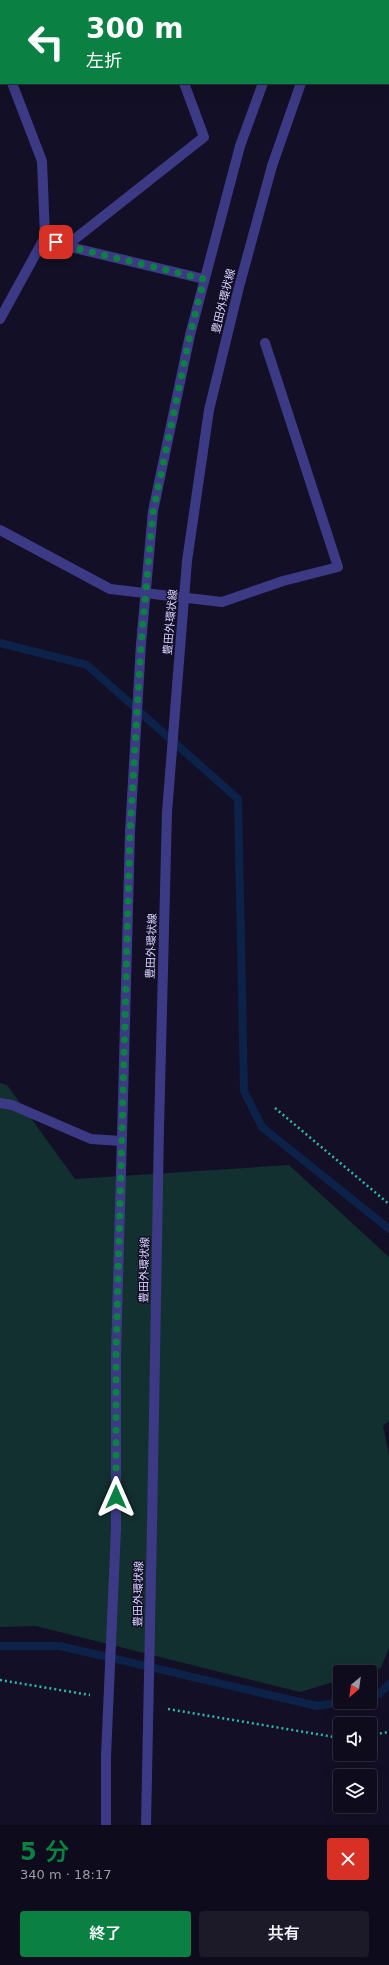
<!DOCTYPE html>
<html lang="ja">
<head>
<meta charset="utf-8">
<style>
  :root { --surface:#0e0b1c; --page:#1c1929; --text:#f1f3f6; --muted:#9b9ba3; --line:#2e2b3b; --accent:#0b8043 }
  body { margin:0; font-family:"DejaVu Sans","Noto Sans JP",sans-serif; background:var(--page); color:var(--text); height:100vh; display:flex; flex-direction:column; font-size:15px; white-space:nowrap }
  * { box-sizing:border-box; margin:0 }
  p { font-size:13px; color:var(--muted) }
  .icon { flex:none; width:22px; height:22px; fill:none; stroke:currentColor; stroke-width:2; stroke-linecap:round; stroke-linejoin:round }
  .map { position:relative; height:1825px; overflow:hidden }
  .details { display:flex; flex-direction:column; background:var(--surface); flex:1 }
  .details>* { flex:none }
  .top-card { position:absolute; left:0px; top:0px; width:389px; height:84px; box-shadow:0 4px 16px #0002,0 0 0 1px var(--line); background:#0b8043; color:#fff; overflow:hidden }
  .needle { width:26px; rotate:209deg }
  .controls { position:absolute; left:333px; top:1665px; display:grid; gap:8px }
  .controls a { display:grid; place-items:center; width:44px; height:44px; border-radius:4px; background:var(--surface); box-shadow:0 4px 16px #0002,0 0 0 1px var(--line); font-size:20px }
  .pin { position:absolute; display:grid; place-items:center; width:34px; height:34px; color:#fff; margin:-17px; border-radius:8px; box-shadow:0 2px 6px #0006 }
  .me { position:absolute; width:44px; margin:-22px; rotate:0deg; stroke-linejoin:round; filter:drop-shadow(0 0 3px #0008) }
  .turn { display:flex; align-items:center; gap:14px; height:84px; padding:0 20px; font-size:18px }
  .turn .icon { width:52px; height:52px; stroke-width:2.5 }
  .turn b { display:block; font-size:28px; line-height:34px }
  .round { display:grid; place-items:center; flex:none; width:42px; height:42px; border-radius:4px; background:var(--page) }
  .headline { display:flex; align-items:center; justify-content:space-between; height:68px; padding:0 20px }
  h1 { font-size:24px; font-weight:600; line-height:30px; color:var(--accent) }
  .cta { display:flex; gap:8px; margin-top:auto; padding:8px 20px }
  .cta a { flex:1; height:46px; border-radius:4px; background:var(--accent); color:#fff; font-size:16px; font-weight:600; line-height:46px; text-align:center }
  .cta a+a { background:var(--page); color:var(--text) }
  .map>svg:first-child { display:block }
  .green { fill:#12302f }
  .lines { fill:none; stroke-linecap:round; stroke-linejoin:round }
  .stream { stroke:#0c2248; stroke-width:8 }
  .path { stroke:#2fb8b0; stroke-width:2.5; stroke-dasharray:2 3; stroke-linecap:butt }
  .minor { stroke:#3d3a85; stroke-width:10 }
  .tertiary { stroke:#3d3a85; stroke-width:10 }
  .tertiary-bridge { stroke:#3d3a85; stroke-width:10 }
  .route { stroke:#0b8043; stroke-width:7; stroke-dasharray:0 12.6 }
  .labels { text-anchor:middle; stroke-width:3; stroke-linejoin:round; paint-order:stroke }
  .street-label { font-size:11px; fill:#d9d4ff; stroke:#130f26 }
</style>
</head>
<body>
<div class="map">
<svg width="389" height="1825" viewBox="0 0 389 1825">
  <rect width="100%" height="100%" fill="#130f26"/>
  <path class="green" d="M0,1083L7,1085L75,1179L289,1165L389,1257V1421L383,1426L389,1455V1648L381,1668L367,1672H340V1680L300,1692L36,1626L0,1627Z"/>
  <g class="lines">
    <path class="stream" d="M0,643L87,665L238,799L244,1091L262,1127L389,1229
      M0,1646H60L317,1706L340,1702
      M370,1696L379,1694L389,1684"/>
    <path class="path" d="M275,1108L389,1204
      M0,1680L90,1695
      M168,1709L340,1738
      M370,1735L389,1732"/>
    <path class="minor" d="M151,0V1
      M0,52L1,55
      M45,237L66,246L204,137L184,83
      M66,246L204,279
      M0,319L45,237L42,161L12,83
      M0,530L110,589L222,602L283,581L338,567L265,343
      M0,1103L12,1105L91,1139L121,1141"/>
    <path class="tertiary" d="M295,1V0
      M332,1V0
      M240,146L263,83
      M272,166L301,83
      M152,1526L159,1128
      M116,1529V1354L123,1099"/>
    <path class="tertiary-bridge" d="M123,1099L130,832L141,644L153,511L190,335L240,146
      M159,1128L167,812L187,561L209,410L239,287L272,166
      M106,1825V1756L116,1529
      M146,1825L152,1526"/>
  </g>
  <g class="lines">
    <path class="route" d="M56,242L66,246L204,279L190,335L153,512L141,644L130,832L116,1354V1497"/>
  </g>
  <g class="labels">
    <g class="street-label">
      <text transform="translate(223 301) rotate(-76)" y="4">豊田外環状線</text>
      <text transform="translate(170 622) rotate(-85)" y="4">豊田外環状線</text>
      <text transform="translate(151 946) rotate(-88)" y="4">豊田外環状線</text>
      <text transform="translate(144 1270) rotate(-89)" y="4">豊田外環状線</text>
      <text transform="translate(138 1594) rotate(-89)" y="4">豊田外環状線</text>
    </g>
  </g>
</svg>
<div class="controls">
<a><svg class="needle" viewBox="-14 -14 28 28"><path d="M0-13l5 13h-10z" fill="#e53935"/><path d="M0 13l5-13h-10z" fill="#9b9ba3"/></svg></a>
<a><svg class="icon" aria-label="sound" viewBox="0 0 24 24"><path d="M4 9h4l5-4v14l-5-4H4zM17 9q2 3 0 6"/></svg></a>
<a><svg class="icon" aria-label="layers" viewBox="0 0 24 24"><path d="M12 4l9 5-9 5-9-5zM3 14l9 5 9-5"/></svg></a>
</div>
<div class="pin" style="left:56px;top:242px;background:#d93025"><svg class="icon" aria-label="arrive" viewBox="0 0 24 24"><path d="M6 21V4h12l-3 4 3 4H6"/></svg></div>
<svg class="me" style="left:116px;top:1497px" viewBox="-20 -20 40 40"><path d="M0-17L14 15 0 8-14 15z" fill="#0b8043" stroke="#fff" stroke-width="4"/></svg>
<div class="top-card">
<div class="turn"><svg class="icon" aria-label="left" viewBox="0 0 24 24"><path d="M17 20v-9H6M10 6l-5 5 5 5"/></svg><div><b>300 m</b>左折</div></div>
</div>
</div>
<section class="details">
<div class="headline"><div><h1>5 分</h1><p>340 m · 18:17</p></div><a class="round" style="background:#d93025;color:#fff"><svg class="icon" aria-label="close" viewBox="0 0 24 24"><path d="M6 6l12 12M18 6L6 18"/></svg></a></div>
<div class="cta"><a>終了</a><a>共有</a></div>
</section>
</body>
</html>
